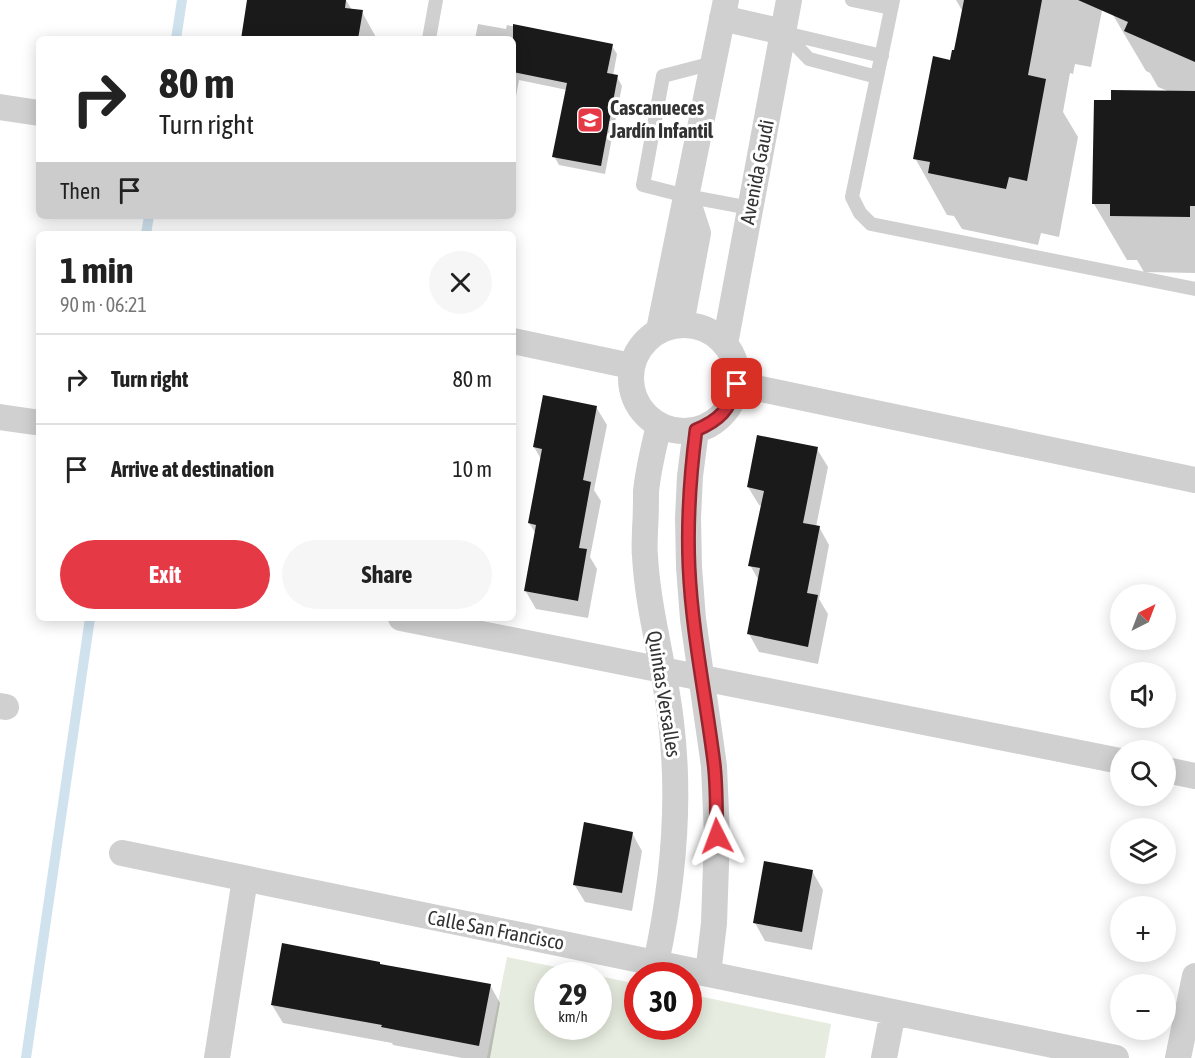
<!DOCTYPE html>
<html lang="en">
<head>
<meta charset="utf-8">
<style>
  :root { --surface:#fff; --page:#f6f6f6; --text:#222; --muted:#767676; --line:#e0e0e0; --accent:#e63946 }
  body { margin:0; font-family:"Asap Condensed",sans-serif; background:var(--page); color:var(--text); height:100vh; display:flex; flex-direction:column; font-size:22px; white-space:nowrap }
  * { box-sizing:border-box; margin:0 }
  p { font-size:20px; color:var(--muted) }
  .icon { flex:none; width:33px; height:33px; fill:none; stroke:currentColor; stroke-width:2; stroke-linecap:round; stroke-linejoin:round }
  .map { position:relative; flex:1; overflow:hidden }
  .sheet { position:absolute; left:36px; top:231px; width:480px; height:390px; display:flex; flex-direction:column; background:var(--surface); border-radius:9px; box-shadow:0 3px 15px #0003 }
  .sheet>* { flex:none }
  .guide { position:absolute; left:36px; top:36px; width:480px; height:183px; border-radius:9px; box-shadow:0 3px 15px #0003; background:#fff; color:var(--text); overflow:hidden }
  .needle { width:39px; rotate:42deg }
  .tools { position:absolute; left:1110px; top:584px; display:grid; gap:12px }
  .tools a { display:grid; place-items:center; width:66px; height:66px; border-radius:50%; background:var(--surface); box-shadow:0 3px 15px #0003; font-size:30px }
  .speed { position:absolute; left:534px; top:962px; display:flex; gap:12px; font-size:30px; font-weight:700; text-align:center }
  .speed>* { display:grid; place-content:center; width:78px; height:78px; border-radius:50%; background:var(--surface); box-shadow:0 3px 15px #0003; line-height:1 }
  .speed small { font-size:15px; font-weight:400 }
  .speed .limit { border:9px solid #d22; background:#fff; color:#111 }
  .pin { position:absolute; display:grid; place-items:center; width:51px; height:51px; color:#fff; margin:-26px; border-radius:12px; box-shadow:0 3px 9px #0006 }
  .me { position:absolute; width:66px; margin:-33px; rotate:357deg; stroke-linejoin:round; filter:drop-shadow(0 0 4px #0008) }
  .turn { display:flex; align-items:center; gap:21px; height:126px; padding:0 24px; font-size:27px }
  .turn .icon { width:78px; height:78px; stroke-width:2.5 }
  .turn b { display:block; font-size:42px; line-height:51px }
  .then { display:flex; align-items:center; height:57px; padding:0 24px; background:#0003; gap:12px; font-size:22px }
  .round { display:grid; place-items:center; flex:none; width:63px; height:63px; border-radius:32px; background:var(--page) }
  .overview { display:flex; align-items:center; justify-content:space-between; height:102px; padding:0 24px }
  h1 { font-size:36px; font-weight:700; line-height:45px }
  .cta { display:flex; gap:12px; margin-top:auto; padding:12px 24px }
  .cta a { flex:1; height:69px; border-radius:36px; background:var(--accent); color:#fff; font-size:24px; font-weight:700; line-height:69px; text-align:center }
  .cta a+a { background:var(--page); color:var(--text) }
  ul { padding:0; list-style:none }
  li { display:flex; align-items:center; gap:18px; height:90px; padding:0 24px; border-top:2px solid var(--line) }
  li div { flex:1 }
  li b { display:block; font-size:22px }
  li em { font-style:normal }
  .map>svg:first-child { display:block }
  .green { fill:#e6ecdf }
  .shadow { fill:#0003 }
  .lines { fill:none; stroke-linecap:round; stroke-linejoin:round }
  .stream { stroke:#cfe2ee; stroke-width:10 }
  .building { fill:#1a1a1a }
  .service { stroke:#d0d0d0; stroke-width:14 }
  .minor { stroke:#d0d0d0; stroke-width:26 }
  .route-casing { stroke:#96252e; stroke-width:15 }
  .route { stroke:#e63946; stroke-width:10 }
  .labels { text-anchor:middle; stroke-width:6; stroke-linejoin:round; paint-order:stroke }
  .poi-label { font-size:20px; font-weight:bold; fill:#333; stroke:#fff; text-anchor:start }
  .street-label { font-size:20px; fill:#333; stroke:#fff }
</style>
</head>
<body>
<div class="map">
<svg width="1195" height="1058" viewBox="0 0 1195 1058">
  <rect width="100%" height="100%" fill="#fff"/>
  <path class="green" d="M507,957L595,975H548V1026H598L599,976L637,984L638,1026H688L689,994L831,1024L825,1058H487Z"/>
  <path class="shadow" d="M249,0H346L352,10L362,12L377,39H243Z
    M956,0H1104L1091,67L1075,64L1073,74L1070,73L1063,112L1078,137L1059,237L1041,233L1038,245L962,229L954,216L947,215L915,158L955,52L963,12Z
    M1119,0H1195V273L1144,272L1137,260H1127L1094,204L1113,102L1170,92L1158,87L1150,73L1146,71L1113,15Z
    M478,24L506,29L507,25L612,46L617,54L613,76L617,77L622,86L605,174L559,165L554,156L567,90L519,80L513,113V39H475Z
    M596,407L607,425L594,490L601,501L590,557L597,569L588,618L536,609L525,590L536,534L529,523L541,459L534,447Z
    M817,449L828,467L816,527H819L829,545L819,599L828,614L818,664L759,652L749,634L759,581L750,565L762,506L759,505L748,487Z
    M632,833L642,851L632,911L585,902L574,884Z
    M812,871L823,890L812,950L765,941L755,923Z
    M381,965L490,985L500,1003L490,1058H462L393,1045L392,1043L283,1023L272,1005Z"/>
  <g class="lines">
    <path class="stream" d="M176,39L182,0
      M146,234L149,216
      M26,1058L90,618"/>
  </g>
  <path class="building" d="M247,0H346L345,8L363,10L358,39H241Z
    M964,0H1042L1028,75L1046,79L1027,181L1009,177L1006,189L928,173L930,162L913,159L933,56L950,60L952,50H954Z
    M1078,0H1195V62L1124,31L1128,22Z
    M513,24L613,44L607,73L618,75L601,166L552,157L567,83L513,72Z
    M1111,90L1195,91V206H1190V217L1110,216V204H1092L1094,100H1111Z
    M543,395L597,406L583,480L591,482L579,548L587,549L578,601L524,591L536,525L528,523L542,449L533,447Z
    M757,435L818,447L803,523L820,526L807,593L818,595L808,647L747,634L760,568L748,566L764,491L747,487Z
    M584,822L633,832L622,893L573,885Z
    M764,861L813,870L802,932L753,923Z
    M282,943L380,962V964L491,984L479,1046L381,1027L382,1025L271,1005Z"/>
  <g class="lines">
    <path class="service" d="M852,0L891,8
      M893,0L852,197L860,213L871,224L1195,289
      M783,32L809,59L877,77
      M785,33L882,56
      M429,39L436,0
      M713,63L663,76L643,185L686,196L750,208"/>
    <path class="minor" d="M722,18L783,32
      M0,107L39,113
      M681,324L698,233L687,199
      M631 378a53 53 0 1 1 106 0a53 53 0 1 1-106 0Z
      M659,330L726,0
      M513,341L631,366
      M725,344L789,0
      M737,384L1195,480
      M0,417L34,422
      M696,430L690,476L688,518L689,567L693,619L714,766L717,836L714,923L708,974
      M401,618L1120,761
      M0,706L6,707
      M1166,770L1195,776
      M122,853L1116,1058
      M656,963C673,884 681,803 671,722C665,667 648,612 645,556C644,547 645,538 645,529C646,516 646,504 646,492C648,469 654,447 659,425
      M217,1058L245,879
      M884,1058L893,1012
      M1178,1058L1195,976"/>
  </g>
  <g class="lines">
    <defs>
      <path id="route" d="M717,836C716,812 717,787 714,763C706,698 692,633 689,567C687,521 690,476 696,430C720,420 729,410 737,384"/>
    </defs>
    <use href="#route" class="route-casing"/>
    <use href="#route" class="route"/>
  </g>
  <defs>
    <symbol id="school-square" viewBox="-11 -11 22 22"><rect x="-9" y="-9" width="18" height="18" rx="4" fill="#e63946" stroke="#fff"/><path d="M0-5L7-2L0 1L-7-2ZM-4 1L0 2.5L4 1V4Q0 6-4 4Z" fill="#fff"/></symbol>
  </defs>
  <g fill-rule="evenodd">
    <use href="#school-square" x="575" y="105" width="30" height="30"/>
  </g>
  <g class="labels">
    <g class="poi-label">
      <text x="610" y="115">Cascanueces<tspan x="610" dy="23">Jardín Infantil</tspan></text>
    </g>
    <g class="street-label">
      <text transform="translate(757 172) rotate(-79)" y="7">Avenida Gaudi</text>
      <text transform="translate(664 694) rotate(81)" y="7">Quintas Versalles</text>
      <text transform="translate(496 930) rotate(11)" y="7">Calle San Francisco</text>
    </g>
  </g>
</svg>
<div class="tools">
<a><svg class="needle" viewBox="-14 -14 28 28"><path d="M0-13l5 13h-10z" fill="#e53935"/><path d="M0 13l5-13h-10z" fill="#767676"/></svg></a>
<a><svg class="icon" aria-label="sound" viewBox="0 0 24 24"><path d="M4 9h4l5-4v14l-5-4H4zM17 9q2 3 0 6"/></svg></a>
<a><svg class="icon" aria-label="search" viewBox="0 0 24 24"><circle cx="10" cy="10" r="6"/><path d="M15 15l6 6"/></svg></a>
<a><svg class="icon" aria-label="layers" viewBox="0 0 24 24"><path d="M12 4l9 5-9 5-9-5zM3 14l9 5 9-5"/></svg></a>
<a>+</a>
<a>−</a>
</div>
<div class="speed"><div>29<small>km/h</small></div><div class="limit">30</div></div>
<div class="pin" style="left:737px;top:384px;background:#d93025"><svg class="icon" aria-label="arrive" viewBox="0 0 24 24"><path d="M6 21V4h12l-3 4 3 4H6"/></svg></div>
<svg class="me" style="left:717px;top:836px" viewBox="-20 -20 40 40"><path d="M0-17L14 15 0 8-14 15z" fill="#e63946" stroke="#fff" stroke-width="4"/></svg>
<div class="guide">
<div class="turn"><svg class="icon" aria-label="right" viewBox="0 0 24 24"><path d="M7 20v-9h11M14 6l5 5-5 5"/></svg><div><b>80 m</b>Turn right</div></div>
<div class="then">Then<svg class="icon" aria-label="arrive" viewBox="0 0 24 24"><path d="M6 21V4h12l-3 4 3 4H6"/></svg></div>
</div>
<section class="sheet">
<div class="overview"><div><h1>1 min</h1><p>90 m · 06:21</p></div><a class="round"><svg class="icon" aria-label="close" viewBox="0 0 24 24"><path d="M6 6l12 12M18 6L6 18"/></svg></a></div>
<ul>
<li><svg class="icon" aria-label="right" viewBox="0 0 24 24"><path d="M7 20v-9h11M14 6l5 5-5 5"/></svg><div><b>Turn right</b></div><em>80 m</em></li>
<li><svg class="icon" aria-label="arrive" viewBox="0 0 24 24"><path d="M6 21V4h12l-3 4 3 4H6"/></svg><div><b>Arrive at destination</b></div><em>10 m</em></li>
</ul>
<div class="cta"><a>Exit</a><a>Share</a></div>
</section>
</div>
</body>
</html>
